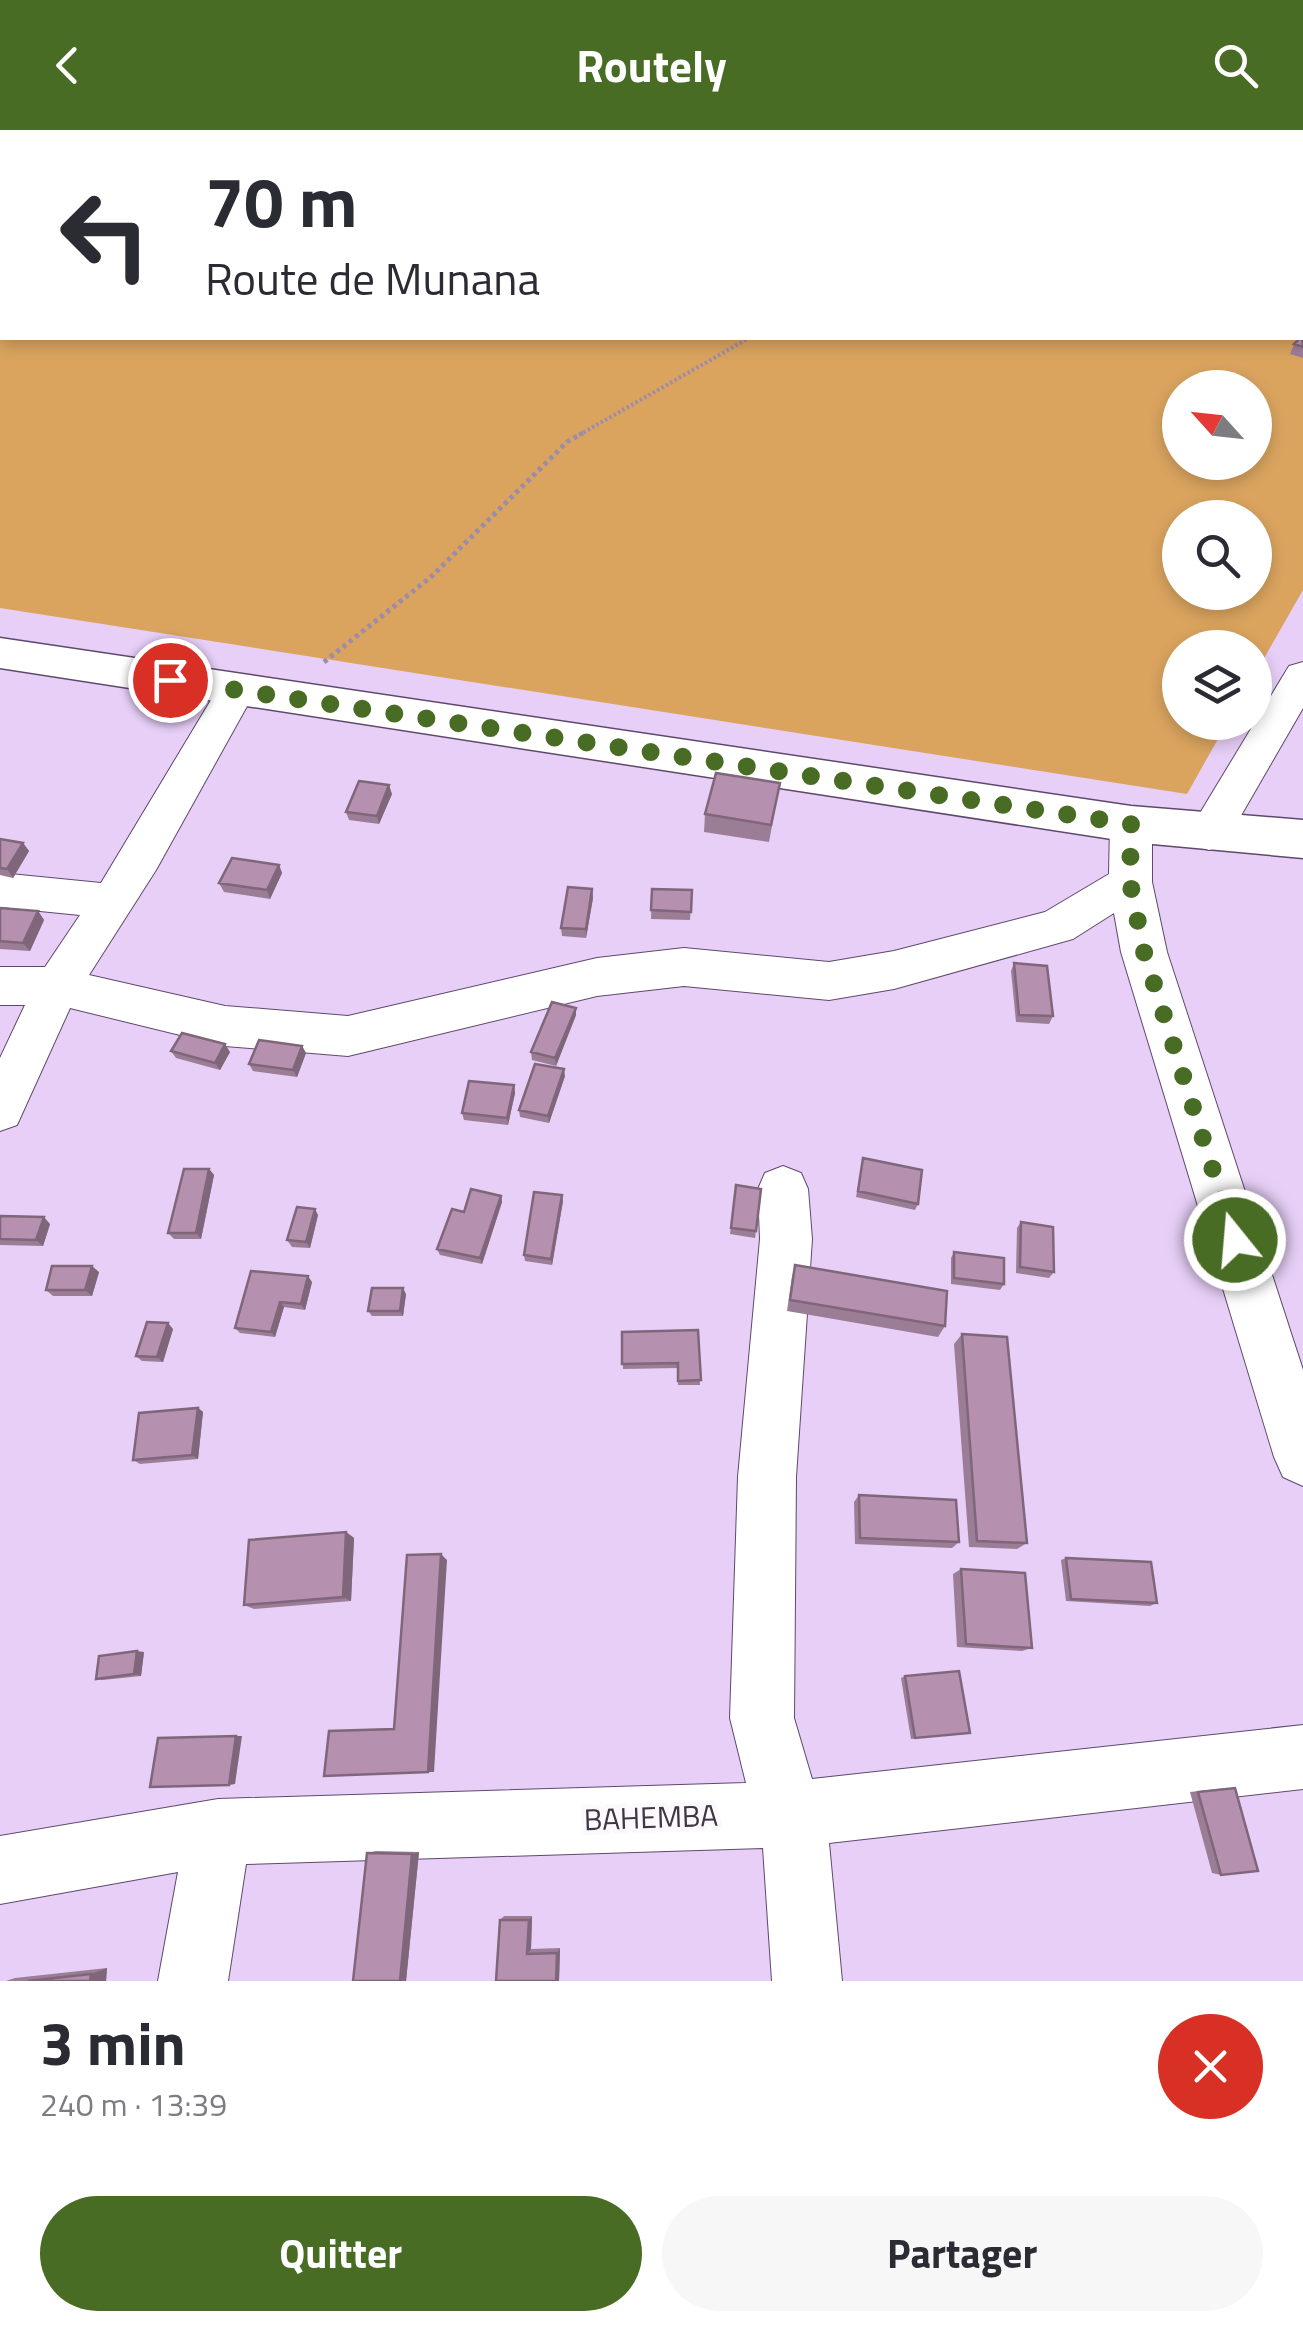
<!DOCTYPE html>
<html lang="fr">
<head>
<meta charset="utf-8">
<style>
  :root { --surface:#fff; --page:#f7f7f7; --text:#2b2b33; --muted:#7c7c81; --accent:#496c25 }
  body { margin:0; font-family:"Titillium Web",sans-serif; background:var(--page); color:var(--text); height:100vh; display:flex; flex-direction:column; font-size:38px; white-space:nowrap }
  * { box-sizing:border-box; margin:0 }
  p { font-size:32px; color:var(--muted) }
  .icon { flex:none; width:55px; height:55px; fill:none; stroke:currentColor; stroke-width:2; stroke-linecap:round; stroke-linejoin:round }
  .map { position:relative; height:1851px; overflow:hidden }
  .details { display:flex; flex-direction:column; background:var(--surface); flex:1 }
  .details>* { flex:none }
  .hud { position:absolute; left:0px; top:0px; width:1305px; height:210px; box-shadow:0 5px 15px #0003; background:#fff; color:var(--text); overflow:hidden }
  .needle { width:65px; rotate:297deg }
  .controls { position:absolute; left:1162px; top:240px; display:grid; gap:20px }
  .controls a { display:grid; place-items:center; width:110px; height:110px; border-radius:50%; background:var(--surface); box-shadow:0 5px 15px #0003; font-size:50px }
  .pin { position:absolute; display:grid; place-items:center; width:85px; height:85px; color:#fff; margin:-42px; border:5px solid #fff; border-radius:50%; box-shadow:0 2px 10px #0007 }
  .me { position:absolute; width:110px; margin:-55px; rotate:343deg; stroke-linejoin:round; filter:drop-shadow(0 0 8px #0008) }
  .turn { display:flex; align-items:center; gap:35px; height:210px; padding:0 40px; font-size:45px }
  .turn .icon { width:130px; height:130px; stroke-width:2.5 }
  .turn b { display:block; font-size:70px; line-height:85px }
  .round { display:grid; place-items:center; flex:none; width:105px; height:105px; border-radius:52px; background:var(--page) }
  .summary { display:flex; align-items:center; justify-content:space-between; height:170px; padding:0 40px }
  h1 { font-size:60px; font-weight:700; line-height:75px }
  .action { display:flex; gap:20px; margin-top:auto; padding:20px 40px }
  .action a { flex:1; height:115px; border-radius:60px; background:var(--accent); color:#fff; font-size:40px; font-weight:700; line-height:115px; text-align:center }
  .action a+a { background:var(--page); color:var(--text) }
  header { display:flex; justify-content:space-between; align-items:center; height:130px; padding:0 40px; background:var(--accent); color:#fff; font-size:45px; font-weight:700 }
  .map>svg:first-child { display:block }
  .green { fill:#daa45f; fill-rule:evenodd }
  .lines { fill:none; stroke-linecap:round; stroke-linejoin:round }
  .minor-casing { stroke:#5e496b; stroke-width:2 }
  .secondary-casing { stroke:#5e496b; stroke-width:3 }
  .path-far1 { stroke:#9d8ca9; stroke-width:4; stroke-dasharray:2.5 2.5; stroke-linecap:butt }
  .path { stroke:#9d8ca9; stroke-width:5; stroke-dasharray:4 4; stroke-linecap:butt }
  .minor { fill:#fff; fill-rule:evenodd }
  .secondary { fill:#fff; fill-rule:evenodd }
  .wall { fill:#9c7d96 }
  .shaded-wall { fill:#7f667a }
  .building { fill:#b591af; stroke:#7f667a; stroke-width:2.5 }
  .route { stroke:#496c25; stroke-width:18; stroke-dasharray:0 32.4 }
  .labels { text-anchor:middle; stroke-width:10; stroke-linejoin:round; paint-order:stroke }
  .near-street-label { font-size:30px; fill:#3e3545; stroke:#fcf9fd }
</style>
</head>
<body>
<header><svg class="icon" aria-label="back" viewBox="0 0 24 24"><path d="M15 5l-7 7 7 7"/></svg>Routely<svg class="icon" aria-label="search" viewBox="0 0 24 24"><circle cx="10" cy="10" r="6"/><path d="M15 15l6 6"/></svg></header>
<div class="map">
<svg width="1303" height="1851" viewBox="0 0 1303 1851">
  <rect width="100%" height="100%" fill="#e7cff7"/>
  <path class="green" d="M0,0H925L2,2V208H1302L1303,182V460L1255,544V518H1180V592L1227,593L1187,664L0,478ZM1180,258H1255V332H1180ZM1180,388H1255V462H1180Z"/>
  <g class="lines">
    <defs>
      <path id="minor" d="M1302,158H1303V176H1302Z
        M1303,532V578L1224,715L1209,720L1194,715L1188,704L1194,693L1289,536Z
        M237,546L251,550L256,560L156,740L89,845L225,876L348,886L597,828L684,818L829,832L894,821L1045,782L1109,744L1110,694L1116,683L1131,678L1146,683L1152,694V752L1167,822L1303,1240V1356L1283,1347L1274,1327L1121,822L1114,783L1073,809L894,859L829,870L684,856L597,866L348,926L225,916L70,878L17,995L0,1001V928L25,875H0V837H45L80,785L0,777V743L101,753L223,550Z
        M783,1036L801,1043L808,1059L812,1109L796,1347L794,1588L812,1649L1303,1595V1659L829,1713L842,1851H772L763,1718L246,1734L228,1851H158L178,1742L0,1774V1706L218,1669L746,1653L730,1588L738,1347L760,1109L758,1059L765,1043Z"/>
      <path id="secondary" d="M0,508L1131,676L1303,690V728L1131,712L0,538Z"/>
    </defs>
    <use href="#minor" class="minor-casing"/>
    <use href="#secondary" class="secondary-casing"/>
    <path class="path-far1" d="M579,305L749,208"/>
    <path class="path" d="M324,532L431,447L567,312L583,303"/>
    <use href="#minor" class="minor"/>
    <use href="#secondary" class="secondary"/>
  </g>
  <path class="wall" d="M1303,204V228L1290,224L1294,214Z
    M780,653L769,712L704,702L705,684Z
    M392,664L379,694L349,690L346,682Z
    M0,709L23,713L29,721L13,748L0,745Z
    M279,735L282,743L270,769L224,762L219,753Z
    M592,759L593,768L586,808L562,806L561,798Z
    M652,759L692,760L690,790L651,789Z
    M0,778L38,781L44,790L30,821L0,819Z
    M1014,833L1053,886L1049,894L1016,892L1011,841Z
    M576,878V885L556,936L532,930L531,922Z
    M302,916L306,923L297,947L253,941L249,934Z
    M171,921L230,922L220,940L176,928Z
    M565,946L549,993L520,987L519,980Z
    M514,955L515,963L508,995L464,990L462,983Z
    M863,1028L918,1074L915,1080L856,1067Z
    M209,1039L214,1045L201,1109H174L168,1103Z
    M736,1055L761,1059L755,1108L730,1104Z
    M501,1066L502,1072L482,1134L440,1125L437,1119L464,1082Z
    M563,1071L552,1135L525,1131L524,1125Z
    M318,1085L310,1118L292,1117L287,1110Z
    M0,1086L50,1094L43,1116L0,1115Z
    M1021,1092L1054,1142L1049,1148L1016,1143L1017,1098Z
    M954,1122L1004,1154L1000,1160L951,1154V1128Z
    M795,1135L945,1196L938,1207L787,1181L792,1147Z
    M99,1142L92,1166H53L46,1160Z
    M312,1152L305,1180L284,1177L275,1207L240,1203L235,1198Z
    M406,1164L403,1186H372L368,1181Z
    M173,1199L163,1232L142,1231L136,1226Z
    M698,1200L700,1255H678V1238L623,1239L622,1202Z
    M962,1204L1027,1413L1017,1419L969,1417L954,1214Z
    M198,1278L203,1282L198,1329L140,1334L133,1330Z
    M859,1365L959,1412L952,1418L855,1414L854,1372Z
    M346,1402L354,1408L351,1471L254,1479L244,1475Z
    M1066,1428L1157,1473L1150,1476L1066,1471L1061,1430Z
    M961,1439L1032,1518L1022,1521L957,1517L953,1444Z
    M144,1522L141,1546L103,1550L96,1549Z
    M905,1546L970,1603L911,1609L901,1548Z
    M1226,1658H1235L1221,1745L1212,1743L1190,1662Z
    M376,1721L419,1722L406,1851H353L367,1723Z
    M504,1786H532L531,1819L560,1818L559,1851H496L500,1790Z
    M107,1838L106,1851H6L15,1848Z"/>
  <path class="shaded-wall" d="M389,655L392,664L379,694L377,686Z
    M23,713L29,721L13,748L7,739Z
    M279,735L282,743L270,769L267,760Z
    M592,759L593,768L586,808V799Z
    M38,781L44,790L30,821L23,813Z
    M576,878V885L556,936L555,928Z
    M225,914L230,922L220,940L215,933Z
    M302,916L306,923L297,947L293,940Z
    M564,939L565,946L549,993L548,986Z
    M514,955L515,963L508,995L507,988Z
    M209,1039L214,1045L201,1109L196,1103Z
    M562,1065L563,1071L552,1135L551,1129Z
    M501,1066L502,1072L482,1134L480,1128Z
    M315,1079L318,1085L310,1118L306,1112Z
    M44,1087L50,1094L43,1116L36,1110Z
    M92,1136L99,1142L92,1166L85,1160Z
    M308,1146L312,1152L305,1180L301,1174Z
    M403,1158L406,1164L403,1186L400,1181Z
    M280,1172L284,1177L275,1207L271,1202Z
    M168,1193L173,1199L163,1232L157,1227Z
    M198,1278L203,1282L198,1329L192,1325Z
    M346,1402L354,1408L351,1471L343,1467Z
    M441,1424L447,1430L434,1642H428Z
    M137,1521L144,1522L141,1546L134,1544Z
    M236,1606H242L235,1654L229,1655Z
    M419,1722L406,1851H400L412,1724Z
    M532,1786L531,1819L527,1824L529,1790Z
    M560,1818L559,1851H556L557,1823Z
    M107,1838L106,1851H90L91,1844Z"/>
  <path class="building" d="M1126,0H1134L1144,2H1124Z
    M1302,204L1303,217L1294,214L1300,208H1302Z
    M716,643L780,653L771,695L705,684Z
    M359,651L389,655L377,686L346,682Z
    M0,709L23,713L7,739L0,738Z
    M232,728L279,735L267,760L219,753Z
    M568,757L592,759L586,799L561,798Z
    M652,759L692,760L691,782L651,780Z
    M0,778L38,781L23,813L0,811Z
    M1014,833L1047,836L1053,886L1019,885Z
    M552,872L576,878L555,928L531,922Z
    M182,903L225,914L215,933L171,921Z
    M259,910L302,916L293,940L249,934Z
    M535,934L564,939L548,986L519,980Z
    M469,951L514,955L507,988L462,983Z
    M863,1028L922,1040L918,1074L858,1061Z
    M184,1039H209L196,1103H168Z
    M736,1055L761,1059L756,1101L731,1098Z
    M471,1059L501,1066L480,1128L437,1119L452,1079L464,1082Z
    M534,1062L562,1065L551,1129L524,1125Z
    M297,1077L315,1079L306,1112L287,1110Z
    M0,1086L44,1087L36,1110L0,1109Z
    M1021,1092L1053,1097L1054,1142L1020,1137Z
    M954,1122L1004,1128V1154L954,1148Z
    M795,1135L947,1161L945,1196L790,1170Z
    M52,1136H92L85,1160H46Z
    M251,1141L308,1146L301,1174L280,1172L271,1202L235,1198Z
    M372,1158H403L400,1181H368Z
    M147,1192L168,1193L157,1227L136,1226Z
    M698,1200L701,1250L678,1251V1233L622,1234V1202Z
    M962,1204L1007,1207L1027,1413L977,1411Z
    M198,1278L192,1325L133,1330L139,1283Z
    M859,1365L956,1370L959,1412L860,1408Z
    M346,1402L343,1467L244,1475L249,1410Z
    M441,1424L428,1642L324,1646L329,1601L394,1599L407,1425Z
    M1066,1428L1151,1432L1157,1473L1071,1469Z
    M961,1439L1025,1443L1032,1518L966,1514Z
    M137,1521L134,1544L96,1549L99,1526Z
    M959,1541L970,1603L915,1608L905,1546Z
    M236,1606L229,1655L150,1657L158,1608Z
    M1235,1658L1258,1741L1221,1745L1198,1662Z
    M367,1723L412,1724L400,1851H353Z
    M500,1790H529L527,1824L557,1823L556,1851H496Z
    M91,1844L90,1851H28Z"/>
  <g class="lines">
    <path class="route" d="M170,550L1131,694L1130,752L1144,822L1235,1110"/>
  </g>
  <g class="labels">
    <g class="near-street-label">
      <text transform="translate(651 1688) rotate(-2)" y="10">BAHEMBA</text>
    </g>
  </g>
</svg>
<div class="controls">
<a><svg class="needle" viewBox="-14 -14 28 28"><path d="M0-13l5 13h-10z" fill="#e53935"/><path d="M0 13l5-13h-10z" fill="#7c7c81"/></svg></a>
<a><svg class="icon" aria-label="search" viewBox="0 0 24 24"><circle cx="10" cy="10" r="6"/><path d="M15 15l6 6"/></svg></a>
<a><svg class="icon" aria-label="layers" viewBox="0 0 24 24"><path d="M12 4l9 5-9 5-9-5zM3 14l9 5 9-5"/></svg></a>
</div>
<div class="pin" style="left:170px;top:550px;background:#d93025"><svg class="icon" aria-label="arrive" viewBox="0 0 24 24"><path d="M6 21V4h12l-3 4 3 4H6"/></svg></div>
<svg class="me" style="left:1235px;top:1110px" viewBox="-20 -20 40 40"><circle r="17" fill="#496c25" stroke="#fff" stroke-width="3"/><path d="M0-11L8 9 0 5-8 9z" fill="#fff"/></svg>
<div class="hud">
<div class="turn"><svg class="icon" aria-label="left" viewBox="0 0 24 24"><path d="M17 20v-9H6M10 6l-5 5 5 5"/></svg><div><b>70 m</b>Route de Munana</div></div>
</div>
</div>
<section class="details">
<div class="summary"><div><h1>3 min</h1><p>240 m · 13:39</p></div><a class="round" style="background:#d93025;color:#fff"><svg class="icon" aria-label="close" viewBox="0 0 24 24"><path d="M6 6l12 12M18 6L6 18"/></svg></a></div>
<div class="action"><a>Quitter</a><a>Partager</a></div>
</section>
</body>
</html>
